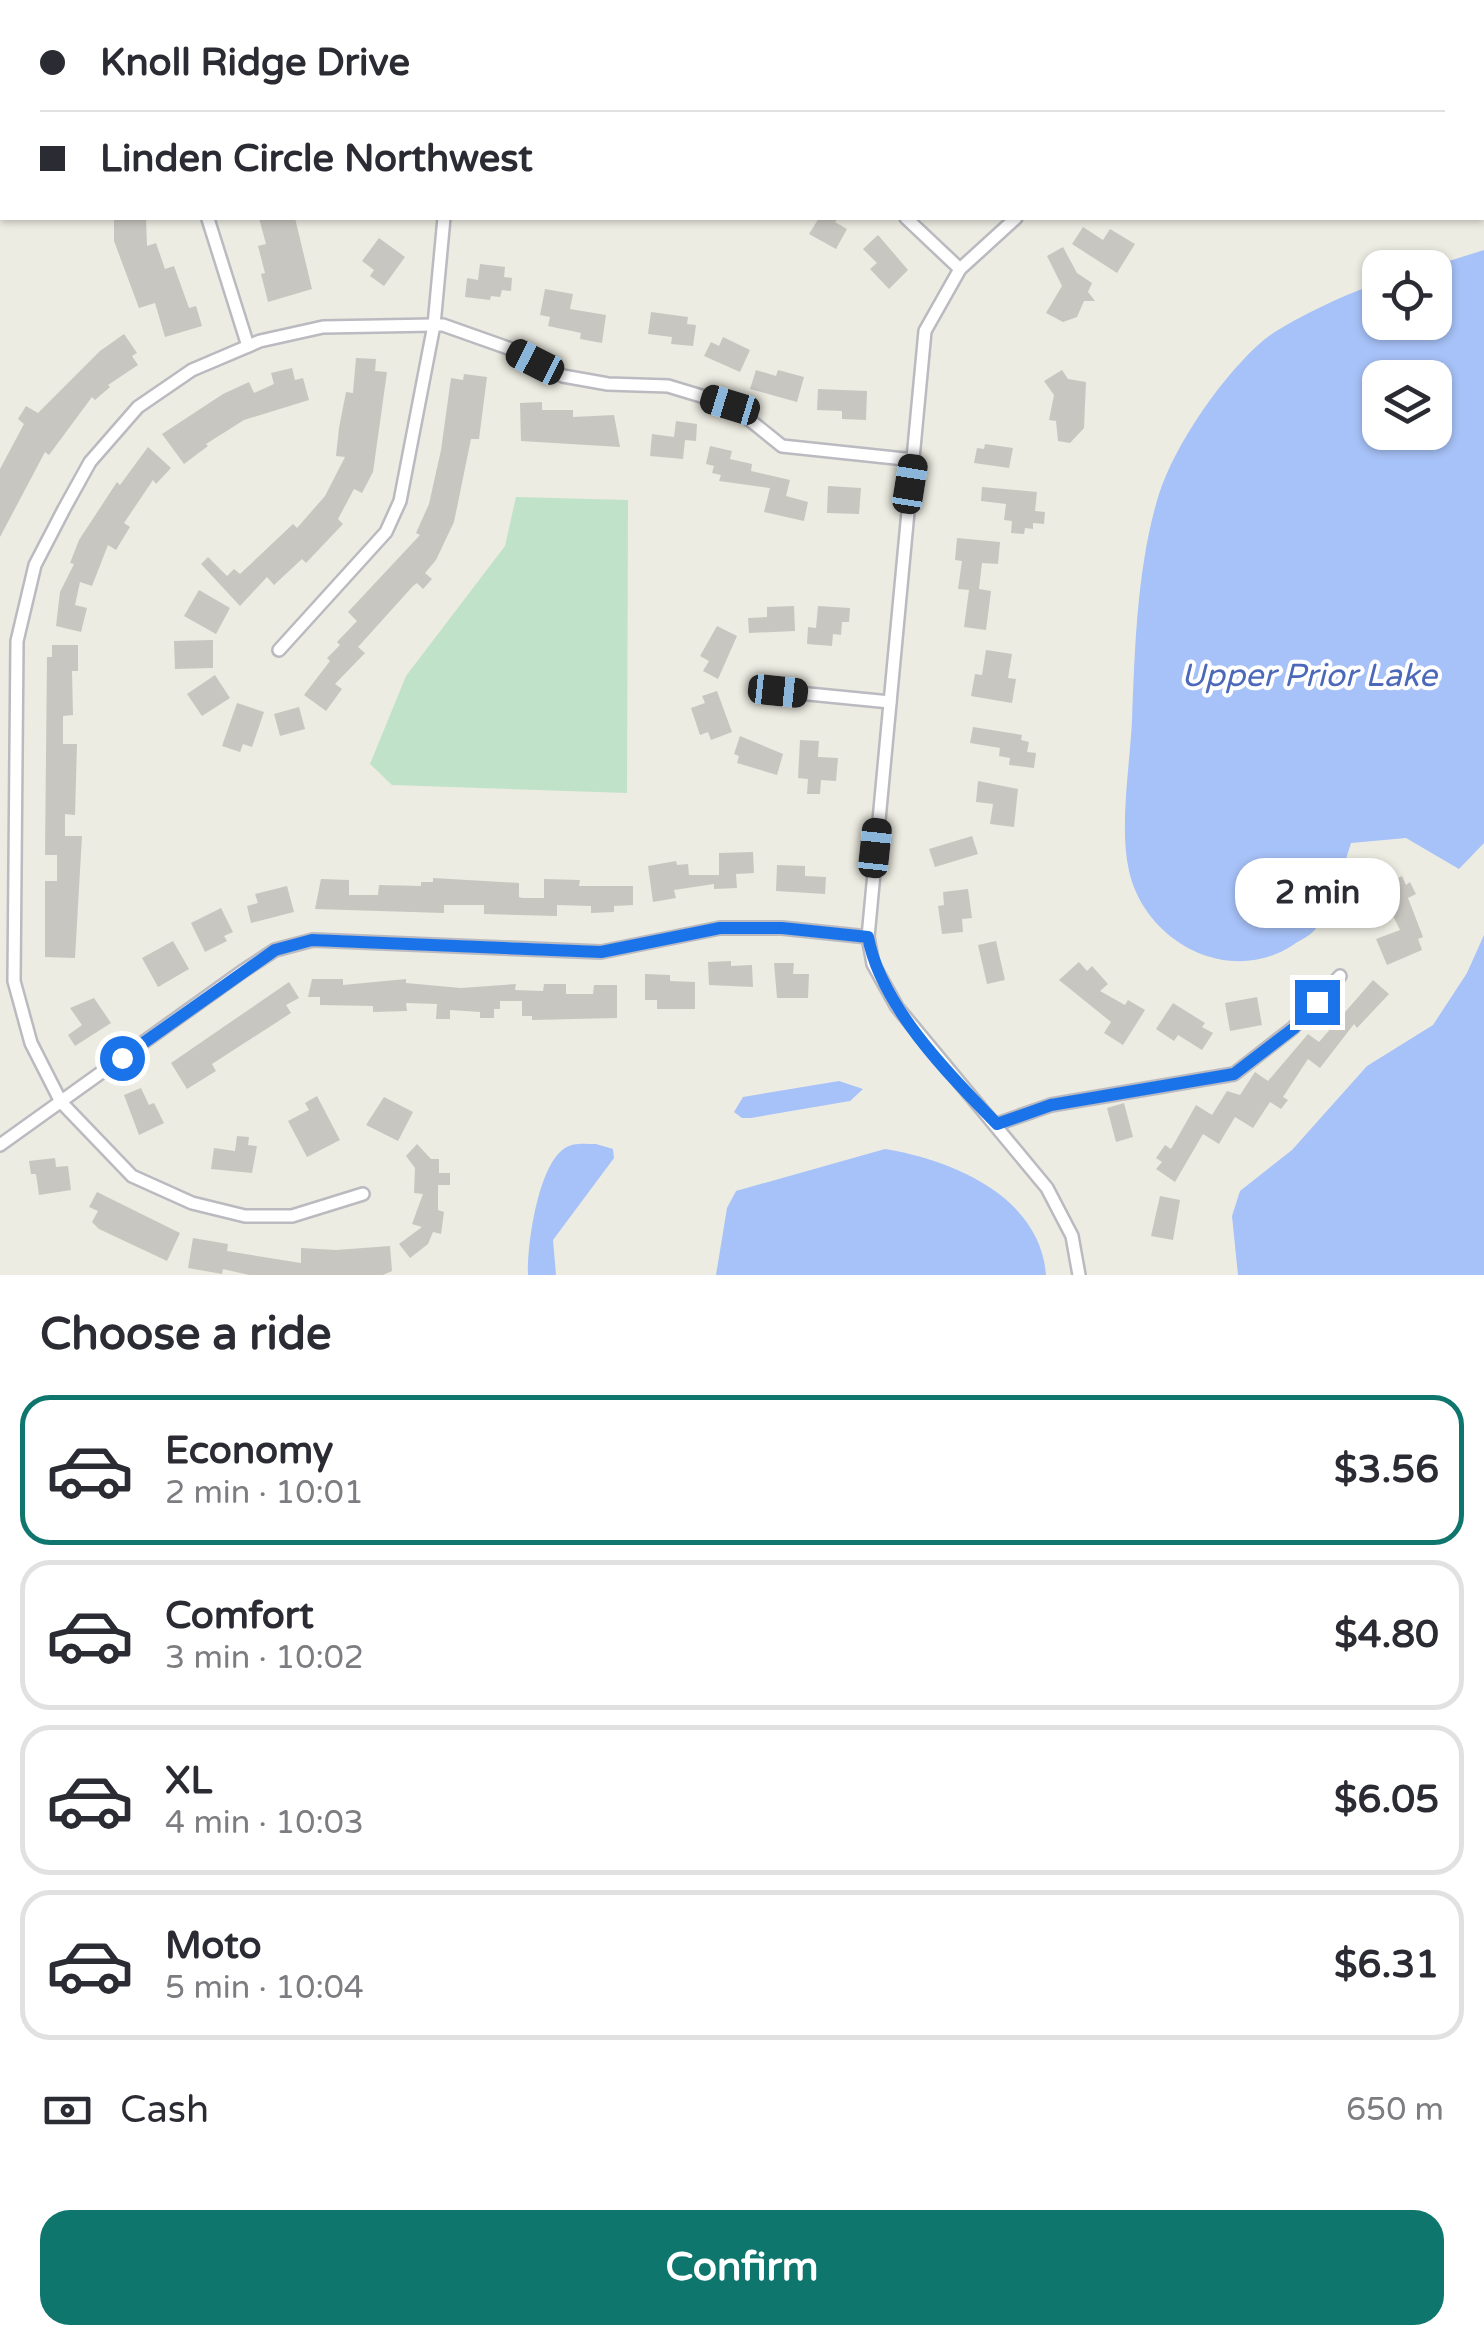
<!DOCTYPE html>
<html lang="en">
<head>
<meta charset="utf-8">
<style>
  :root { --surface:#fff; --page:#f2f2f3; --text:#2b2b33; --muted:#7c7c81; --line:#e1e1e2; --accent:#0f766e }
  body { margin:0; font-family:"Varela Round",sans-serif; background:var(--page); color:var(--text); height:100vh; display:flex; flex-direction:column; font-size:38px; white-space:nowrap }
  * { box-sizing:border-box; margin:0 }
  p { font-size:32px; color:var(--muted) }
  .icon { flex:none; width:55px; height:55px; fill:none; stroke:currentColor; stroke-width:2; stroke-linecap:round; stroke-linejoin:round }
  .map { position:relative; height:1275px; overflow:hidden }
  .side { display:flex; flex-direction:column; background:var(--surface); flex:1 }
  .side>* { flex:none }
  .top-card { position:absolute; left:0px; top:0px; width:1485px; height:220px; box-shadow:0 2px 8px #0004; display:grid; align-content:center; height:220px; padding:0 40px; background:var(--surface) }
  .controls { position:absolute; left:1362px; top:250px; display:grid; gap:20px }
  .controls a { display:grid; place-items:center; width:90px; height:90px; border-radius:20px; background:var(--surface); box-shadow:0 2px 8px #0004; font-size:50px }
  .end { position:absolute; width:45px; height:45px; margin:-22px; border:12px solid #1a73e8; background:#fff; box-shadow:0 0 0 5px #fff }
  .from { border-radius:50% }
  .bubble { position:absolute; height:70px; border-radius:30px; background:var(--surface); box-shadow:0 2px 8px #0004; font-size:32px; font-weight:700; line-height:70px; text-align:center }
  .car { position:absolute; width:30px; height:60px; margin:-30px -15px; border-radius:12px; box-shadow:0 0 8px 2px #0007; background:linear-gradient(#222 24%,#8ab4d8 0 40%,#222 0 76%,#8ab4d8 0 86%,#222 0) }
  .top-card b { display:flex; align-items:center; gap:35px; height:95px; font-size:38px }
  .top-card b+b { border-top:2px solid var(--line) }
  .top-card i { width:25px; height:25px; background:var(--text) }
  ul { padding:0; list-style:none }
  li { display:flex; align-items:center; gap:30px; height:150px; margin:0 20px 15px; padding:0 20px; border:5px solid var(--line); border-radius:30px }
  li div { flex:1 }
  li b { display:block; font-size:38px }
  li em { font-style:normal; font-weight:700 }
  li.selected { border-color:var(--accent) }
  li>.icon { width:90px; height:90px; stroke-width:1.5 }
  h2 { padding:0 40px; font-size:45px; line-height:120px }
  .pay { display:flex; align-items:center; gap:25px; height:110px; padding:0 40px; font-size:38px }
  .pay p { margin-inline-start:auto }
  .action { display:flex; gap:20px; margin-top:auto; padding:20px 40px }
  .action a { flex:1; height:115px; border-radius:30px; background:var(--accent); color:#fff; font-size:40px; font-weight:700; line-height:115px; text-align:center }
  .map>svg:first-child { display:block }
  .green { fill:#c0e2c8 }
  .water { fill:#a7c2f8; fill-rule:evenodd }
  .building { fill:#c8c6c0 }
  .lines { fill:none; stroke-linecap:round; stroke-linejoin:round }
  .street-casing { stroke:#babac0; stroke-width:16 }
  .street { stroke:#fff; stroke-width:11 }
  .route { stroke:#1a73e8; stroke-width:12 }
  .labels { text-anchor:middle; stroke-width:8; stroke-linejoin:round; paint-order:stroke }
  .water-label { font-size:32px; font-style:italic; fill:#4c68b8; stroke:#fff }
</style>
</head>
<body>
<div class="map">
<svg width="1484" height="1275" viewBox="0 0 1484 1275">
  <rect width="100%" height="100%" fill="#ecece2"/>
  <polygon class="green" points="516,497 628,500 627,793 392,785 370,764 406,676 505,546"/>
  <g class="water">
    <path d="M1484,250V843L1459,869L1406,838L1351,843C1342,871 1333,903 1317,927C1312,935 1300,940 1293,945C1229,987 1145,942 1129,871C1119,827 1130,765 1132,720C1135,646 1137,565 1159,494C1175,444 1224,373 1265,339C1288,321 1351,291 1380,283V322H1435V268L1430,267ZM1380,378H1435V432H1380Z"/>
    <polygon points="1484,935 1484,1275 1238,1275 1232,1216 1240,1191 1292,1150 1367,1066 1433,1025 1467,973"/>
    <polygon points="839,1081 863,1089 850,1101 751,1118 742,1118 734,1112 743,1097"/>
    <path d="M596,1144L613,1149L614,1158L553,1240L556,1275H528C527,1245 538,1165 565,1148C574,1142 586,1144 596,1144Z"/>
    <path d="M885,1149C952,1160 1040,1196 1046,1275H716L727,1208L736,1191Z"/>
  </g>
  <g class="building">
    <polygon points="114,218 146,218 147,246 156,243 165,269 174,266 189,308 196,306 202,326 165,337 155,303 139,308 114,241"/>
    <polygon points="259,218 295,218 312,289 268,302 261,274 265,273 258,246 266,244"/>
    <polygon points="819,218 838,218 835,222 847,229 836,249 809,234"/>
    <polygon points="1083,227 1103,240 1110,229 1135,244 1117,273 1072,244"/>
    <polygon points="878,235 908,270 889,289 870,269 877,263 863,249"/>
    <polygon points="379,238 405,257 384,286 370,276 374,270 362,261"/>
    <polygon points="1063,247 1077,273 1092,283 1088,292 1095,301 1084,301 1077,317 1063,322 1046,313 1062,286 1047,256"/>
    <polygon points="480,264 505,267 504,277 512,278 511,291 502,290 500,297 491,296 490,300 465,297 467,278 478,280"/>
    <polygon points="545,289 573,294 570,309 606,315 602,343 580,339 581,333 548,326 550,317 540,315"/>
    <polygon points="651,312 688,317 687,324 696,325 693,346 671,344 672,337 648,334"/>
    <polygon points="124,334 137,353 132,356 138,365 108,385 110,387 95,400 92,397 49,455 45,452 0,537 0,469 24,424 18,419 26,406 38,413 100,351"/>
    <polygon points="723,337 750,350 740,372 704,356 711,342 719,346"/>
    <polygon points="356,358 376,359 375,371 387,372 373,472 362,493 354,489 338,519 343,524 306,563 302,559 274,585 267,577 240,606 201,564 208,557 227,576 234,569 240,574 293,524 297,528 325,496 345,457 336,456 339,428 346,392 353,393"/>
    <polygon points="292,368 295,380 303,378 309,400 244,420 206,444 208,446 184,464 162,434 223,394 249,382 254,393 274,384 271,373"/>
    <polygon points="756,370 776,376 778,370 804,377 797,402 750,389"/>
    <polygon points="1062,370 1068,379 1086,382 1084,428 1070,443 1058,441 1056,421 1049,420 1054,395 1044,381"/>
    <polygon points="464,374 487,377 479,439 471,439 454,522 436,560 425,573 432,579 423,589 417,583 413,586 358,647 365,653 335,684 342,689 326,711 304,695 330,661 327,658 340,645 337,642 357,621 348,612 420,535 416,533 429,504 441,450 451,378 463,380"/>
    <polygon points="818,389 867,391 866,420 842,419 842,411 817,410"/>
    <polygon points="542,402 542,410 573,410 573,417 614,415 620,447 521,441 520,403"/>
    <polygon points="676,421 697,424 696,441 685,440 683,459 650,456 652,434 674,437"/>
    <polygon points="985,444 1013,448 1009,468 974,463 977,448 984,449"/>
    <polygon points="710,446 732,451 730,459 752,464 751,471 790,480 786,496 808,502 804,521 764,512 770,488 719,481 721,475 712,473 714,466 706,464"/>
    <polygon points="148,447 171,468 156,484 153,480 124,523 130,527 116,550 108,545 92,586 80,582 75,605 87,608 81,632 56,626 60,592 74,564 70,563 79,540 117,482 120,485"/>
    <polygon points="828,486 861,488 859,514 827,513"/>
    <polygon points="982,487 1037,492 1035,511 1045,512 1044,524 1033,523 1033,529 1025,528 1024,534 1011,533 1012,521 1004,520 1006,504 981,501"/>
    <polygon points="957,538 1000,542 998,564 982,563 979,589 991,591 986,630 964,627 969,590 958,589 962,561 955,560"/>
    <polygon points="199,590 230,608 216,634 184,616"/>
    <polygon points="794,606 795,631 749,633 748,618 767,617 767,607"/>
    <polygon points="818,606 850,608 849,622 842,622 841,635 833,634 832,646 807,644 808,627 816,628"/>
    <polygon points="717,626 737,636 718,679 703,671 709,661 700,656"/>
    <polygon points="213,640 213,668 175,669 174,641"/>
    <polygon points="52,645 78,645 78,671 72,671 73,715 63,716 63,744 77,744 75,815 65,814 65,836 82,836 75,958 45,957 45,881 57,881 57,855 45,855 47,657 52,657"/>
    <polygon points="986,650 1012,654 1008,678 1016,679 1012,703 971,696 975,674 982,675"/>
    <polygon points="215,675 230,698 202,716 187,694"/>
    <polygon points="717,691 732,732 711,740 708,732 700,735 691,708 705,703 702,696"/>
    <polygon points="237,703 264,712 252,747 243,744 240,752 222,746"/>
    <polygon points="299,707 305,729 280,736 274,714"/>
    <polygon points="973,727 1022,735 1021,740 1029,742 1027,752 1036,753 1034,768 1009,765 1010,758 999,756 1000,748 970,743"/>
    <polygon points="740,736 783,754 777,775 737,763 739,756 734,754"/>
    <polygon points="800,740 819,741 818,757 838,758 836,781 821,780 820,794 807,794 808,779 798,778"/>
    <polygon points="978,781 1018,789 1014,827 990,824 993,804 976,802"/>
    <polygon points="972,836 978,854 935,867 929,849"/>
    <polygon points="753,852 754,873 736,874 737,888 714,889 714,884 674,890 676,898 653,902 648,866 676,861 677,865 688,864 689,875 719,875 719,853"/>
    <polygon points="777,865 805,866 805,876 826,877 825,894 776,891"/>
    <polygon points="1390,872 1394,880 1402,876 1406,885 1410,882 1416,894 1408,898 1423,937 1418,939 1422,950 1387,965 1376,939 1400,930 1390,910 1378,916 1369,897 1384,891 1378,878"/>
    <polygon points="433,878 519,883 519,897 522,898 544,898 544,879 580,880 579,886 633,886 633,905 614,906 614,912 591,913 591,906 557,905 557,916 484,914 484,905 444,905 444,913 315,909 321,879 349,880 349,895 378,895 379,885 421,886 421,882 433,882"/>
    <polygon points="287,886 294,912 251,923 247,906 258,903 255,894"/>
    <polygon points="968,889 972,918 962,919 963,932 942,934 938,906 944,905 943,892"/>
    <polygon points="221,908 233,932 224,936 227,941 205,952 191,923"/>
    <polygon points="173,941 189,969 158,987 142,958"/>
    <polygon points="996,941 1005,980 987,984 978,945"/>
    <polygon points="731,961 731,966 752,965 753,987 709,985 708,962"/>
    <polygon points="1079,962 1087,971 1092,966 1108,984 1100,991 1125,1005 1128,1000 1145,1010 1123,1045 1104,1033 1111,1022 1059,980"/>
    <polygon points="774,963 794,963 793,974 809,974 808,998 777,998"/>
    <polygon points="645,974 670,975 670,981 695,982 695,1009 657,1009 657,1000 645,1000"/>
    <polygon points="312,979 343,979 343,985 406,979 406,983 461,988 516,984 515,990 543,991 544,984 566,984 566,994 593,994 594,985 617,985 617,1018 532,1020 532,1016 522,1016 522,1001 500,1001 500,1009 494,1009 494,1018 480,1018 480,1012 450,1010 450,1019 436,1019 437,1004 406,1003 407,1011 373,1012 373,1006 320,1005 320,997 308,997"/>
    <polygon points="1373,980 1389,994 1357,1028 1354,1024 1320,1068 1308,1059 1283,1097 1288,1100 1281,1109 1270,1102 1253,1128 1235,1117 1219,1144 1203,1134 1175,1182 1156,1169 1162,1162 1156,1158 1165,1145 1171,1149 1196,1105 1212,1115 1227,1091 1240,1095 1255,1072 1268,1081 1308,1034 1319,1042"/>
    <polygon points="289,982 299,998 286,1005 291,1013 212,1064 216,1071 187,1089 171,1063"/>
    <polygon points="1257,997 1262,1025 1230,1031 1225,1003"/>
    <polygon points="94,998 111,1023 75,1046 68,1035 82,1025 70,1008"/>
    <polygon points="1173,1003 1205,1023 1202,1027 1213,1033 1202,1050 1178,1035 1174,1041 1156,1029"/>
    <polygon points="141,1088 149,1105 154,1103 164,1123 139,1135 124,1095"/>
    <polygon points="317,1096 340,1140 307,1157 288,1121 309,1110 305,1103"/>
    <polygon points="384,1097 413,1112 398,1141 366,1125"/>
    <polygon points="1124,1103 1133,1137 1116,1142 1107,1108"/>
    <polygon points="237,1136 249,1137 248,1145 257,1146 252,1173 211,1169 214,1148 235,1151"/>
    <polygon points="417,1144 431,1159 439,1159 439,1173 450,1173 450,1185 438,1185 438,1210 444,1212 441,1234 433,1232 428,1244 410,1258 399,1244 422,1227 412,1224 423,1194 414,1193 415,1168 406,1156"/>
    <polygon points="55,1158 56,1167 68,1166 71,1190 39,1195 36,1174 31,1174 29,1161"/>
    <polygon points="97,1192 180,1233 167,1261 99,1229 92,1222 98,1211 89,1207"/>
    <polygon points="1160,1196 1180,1200 1173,1240 1151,1236"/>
    <polygon points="193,1238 228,1244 227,1251 301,1263 301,1248 336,1250 390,1246 392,1271 383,1275 249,1275 223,1269 222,1274 188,1268"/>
  </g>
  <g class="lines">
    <defs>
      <g id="street">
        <polyline points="430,0 430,2"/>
        <polyline points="1114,0 1116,2"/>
        <polyline points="1265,2 1268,0"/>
        <polyline points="906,218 960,269"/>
        <polyline points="1016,218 960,269 925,331 868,937 873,964 897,1007 1047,1188 1072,1236 1079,1275"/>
        <polyline points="208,219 248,346"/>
        <polyline points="279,650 386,532 400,501 434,325 444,218"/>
        <polyline points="778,691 890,702"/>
        <polyline points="997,1124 1051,1105 1234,1074 1293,1028 1340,976"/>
        <polyline points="0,1145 243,971 275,950 313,940 601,952 720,928 782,928 868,937"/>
        <polyline points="363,1194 292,1216 245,1216 192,1203 132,1176 61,1102 31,1043 14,981 17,641 35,565 64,509 90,462 138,407 192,370 260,341 323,327 434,325 443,325 508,348 563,376 608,384 668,386 731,405 782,446 914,460"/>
      </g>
    </defs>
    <use href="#street" class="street-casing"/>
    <use href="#street" class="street"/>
  </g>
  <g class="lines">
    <path class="route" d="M122,1058L275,950L312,940L601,952L720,928H782L868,937C881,1006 948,1074 997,1124L1051,1105L1234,1074L1294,1028L1317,1002"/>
  </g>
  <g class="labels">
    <g class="water-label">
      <text x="1309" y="686">Upper Prior Lake</text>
    </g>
  </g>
</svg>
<div class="controls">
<a><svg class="icon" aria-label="locate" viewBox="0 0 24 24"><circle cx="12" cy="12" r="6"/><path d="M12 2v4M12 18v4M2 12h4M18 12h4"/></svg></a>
<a><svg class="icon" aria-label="layers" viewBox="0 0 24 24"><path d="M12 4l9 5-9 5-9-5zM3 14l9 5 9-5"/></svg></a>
</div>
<i class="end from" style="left:122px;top:1058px"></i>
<i class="end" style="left:1317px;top:1002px"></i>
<div class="bubble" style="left:1235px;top:858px;width:165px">2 min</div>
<i class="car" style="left:535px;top:362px;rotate:297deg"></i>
<i class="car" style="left:730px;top:405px;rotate:287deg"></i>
<i class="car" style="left:910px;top:484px;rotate:9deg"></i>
<i class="car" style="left:778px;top:691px;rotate:96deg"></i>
<i class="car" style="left:875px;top:848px;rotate:6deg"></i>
<div class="top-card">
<b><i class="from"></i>Knoll Ridge Drive</b>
<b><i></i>Linden Circle Northwest</b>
</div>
</div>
<section class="side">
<h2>Choose a ride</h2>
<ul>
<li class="selected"><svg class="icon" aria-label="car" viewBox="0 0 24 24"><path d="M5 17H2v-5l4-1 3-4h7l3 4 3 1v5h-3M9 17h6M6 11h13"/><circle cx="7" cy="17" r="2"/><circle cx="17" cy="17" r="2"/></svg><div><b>Economy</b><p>2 min · 10:01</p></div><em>$3.56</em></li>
<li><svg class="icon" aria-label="car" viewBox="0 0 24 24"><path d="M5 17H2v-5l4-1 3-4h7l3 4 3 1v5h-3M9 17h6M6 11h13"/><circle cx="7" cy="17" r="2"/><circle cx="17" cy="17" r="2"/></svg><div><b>Comfort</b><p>3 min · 10:02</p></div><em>$4.80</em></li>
<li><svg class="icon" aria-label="car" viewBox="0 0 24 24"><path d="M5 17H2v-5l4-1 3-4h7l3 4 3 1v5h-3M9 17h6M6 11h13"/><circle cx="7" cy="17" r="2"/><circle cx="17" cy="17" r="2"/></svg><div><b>XL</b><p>4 min · 10:03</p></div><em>$6.05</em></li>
<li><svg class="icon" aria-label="car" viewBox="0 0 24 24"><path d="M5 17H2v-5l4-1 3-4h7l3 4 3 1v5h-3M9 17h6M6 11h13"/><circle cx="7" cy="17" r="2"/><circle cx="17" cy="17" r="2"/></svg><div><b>Moto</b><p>5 min · 10:04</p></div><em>$6.31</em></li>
</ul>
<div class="pay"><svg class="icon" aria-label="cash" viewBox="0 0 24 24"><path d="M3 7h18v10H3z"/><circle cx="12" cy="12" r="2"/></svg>Cash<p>650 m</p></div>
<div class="action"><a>Confirm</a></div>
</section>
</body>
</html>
